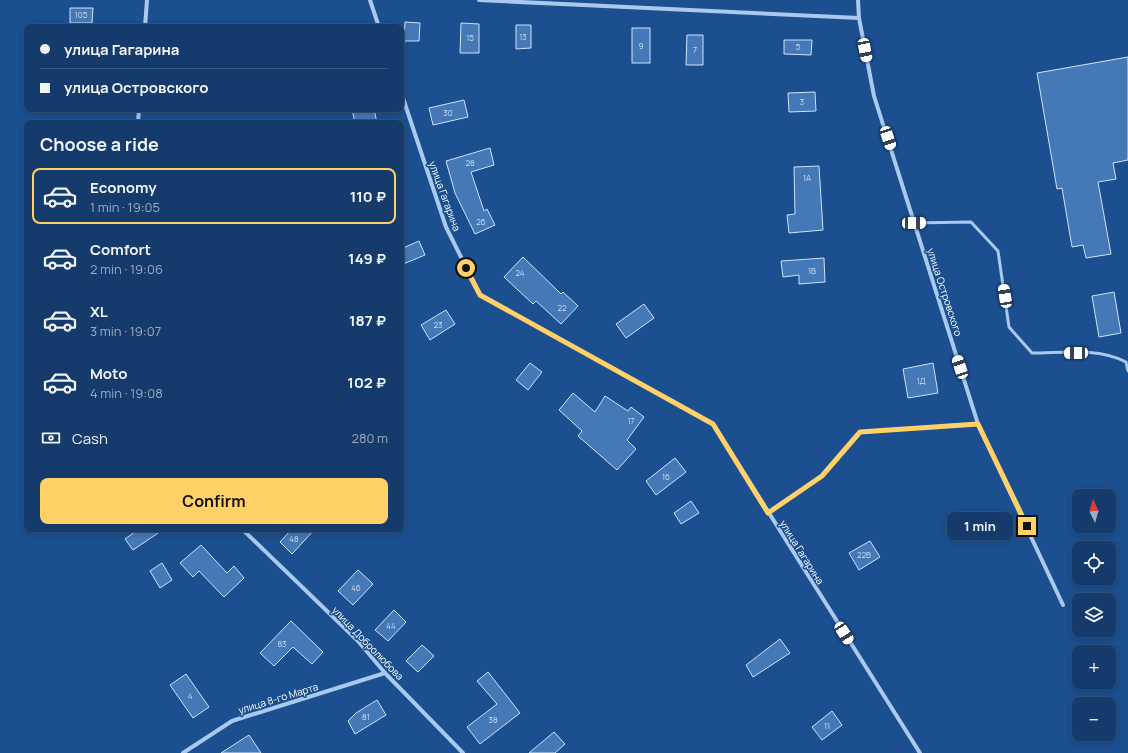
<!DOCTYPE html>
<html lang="en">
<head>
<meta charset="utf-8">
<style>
  :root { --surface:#143b6b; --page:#214673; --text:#f1f3f6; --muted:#9dadc1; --line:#33557e; --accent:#ffd166 }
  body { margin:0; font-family:Manrope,sans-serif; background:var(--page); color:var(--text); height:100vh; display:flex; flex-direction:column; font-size:15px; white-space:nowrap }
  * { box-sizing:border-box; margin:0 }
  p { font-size:13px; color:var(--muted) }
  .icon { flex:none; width:22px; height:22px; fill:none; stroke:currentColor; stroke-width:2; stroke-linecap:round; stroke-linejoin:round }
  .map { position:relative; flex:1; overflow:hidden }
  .details { position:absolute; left:24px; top:120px; width:380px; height:412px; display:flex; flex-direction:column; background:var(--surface); border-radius:8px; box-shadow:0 2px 6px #0003,0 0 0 1px var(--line) }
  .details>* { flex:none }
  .hud { position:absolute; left:24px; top:24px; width:380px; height:88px; border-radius:8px; box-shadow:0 2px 6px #0003,0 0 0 1px var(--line); display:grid; align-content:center; height:88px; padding:0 16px; background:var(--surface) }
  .needle { width:26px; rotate:355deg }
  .controls { position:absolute; left:1072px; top:489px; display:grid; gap:8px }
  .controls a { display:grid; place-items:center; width:44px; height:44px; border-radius:8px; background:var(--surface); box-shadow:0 2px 6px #0003,0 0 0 1px var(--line); font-size:20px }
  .end { position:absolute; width:18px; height:18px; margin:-9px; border:5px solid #ffd166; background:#111; box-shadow:0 0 0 2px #111 }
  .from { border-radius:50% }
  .bubble { position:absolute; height:28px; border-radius:8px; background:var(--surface); box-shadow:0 2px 6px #0003,0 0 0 1px var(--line); font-size:13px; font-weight:700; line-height:28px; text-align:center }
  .car { position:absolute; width:12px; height:24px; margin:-12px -6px; border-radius:5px; box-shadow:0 0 3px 1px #0007; background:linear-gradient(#fff 24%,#345 0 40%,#fff 0 76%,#345 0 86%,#fff 0) }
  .hud b { display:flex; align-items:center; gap:14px; height:38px; font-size:15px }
  .hud b+b { border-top:1px solid var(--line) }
  .hud i { width:10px; height:10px; background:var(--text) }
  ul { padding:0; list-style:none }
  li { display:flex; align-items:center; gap:12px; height:56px; margin:0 8px 6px; padding:0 8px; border:2px solid transparent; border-radius:8px }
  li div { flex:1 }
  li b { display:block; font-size:15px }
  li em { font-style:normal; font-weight:700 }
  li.on { border-color:var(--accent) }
  li>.icon { width:36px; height:36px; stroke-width:1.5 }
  h2 { padding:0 16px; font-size:18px; line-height:48px }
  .pay { display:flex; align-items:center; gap:10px; height:44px; padding:0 16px; font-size:15px }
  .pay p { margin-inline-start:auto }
  .primary-button { display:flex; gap:8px; margin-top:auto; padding:8px 16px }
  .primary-button a { flex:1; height:46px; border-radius:8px; background:var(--accent); color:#111; font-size:16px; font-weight:700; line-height:46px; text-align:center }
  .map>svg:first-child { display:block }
  .building { fill:#4478b7; stroke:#cfe3fa }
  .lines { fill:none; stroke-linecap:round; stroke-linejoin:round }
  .lane { stroke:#a9c9ee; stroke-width:3 }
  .street { stroke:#a9c9ee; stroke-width:4 }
  .route { stroke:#ffd166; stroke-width:5 }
  .labels { text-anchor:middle; stroke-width:3; stroke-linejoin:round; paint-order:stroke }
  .number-label { font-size:8px; fill:#d0dded }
  .street-label { font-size:10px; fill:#fff; stroke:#1b4f8f }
</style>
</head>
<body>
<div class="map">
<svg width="1128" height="753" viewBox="0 0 1128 753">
  <rect width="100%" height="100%" fill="#1b4f8f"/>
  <g class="building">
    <polygon points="70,8 93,8 92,23 70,23"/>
    <polygon points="405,22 420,23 419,41 404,41"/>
    <polygon points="461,23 479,24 479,53 460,53"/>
    <polygon points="516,25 531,25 531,48 516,49"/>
    <rect x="632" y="28" width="18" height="35"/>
    <polygon points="687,35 703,35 703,65 686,65"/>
    <polygon points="784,40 812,40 811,55 784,54"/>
    <polygon points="1128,57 1128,160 1113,163 1116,179 1098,182 1111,254 1086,258 1083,245 1072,247 1062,188 1057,189 1037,73"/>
    <polygon points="815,92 816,111 789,112 788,93"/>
    <polygon points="464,100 468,117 433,125 429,108"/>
    <polygon points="352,109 374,109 377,123 355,123"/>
    <polygon points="490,148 494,165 471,172 484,211 487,209 495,225 475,234 455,193 446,161"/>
    <polygon points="819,166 823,230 789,233 787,215 795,214 794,167"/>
    <polygon points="419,241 425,255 401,265 401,249"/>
    <polygon points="523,257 561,294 563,292 578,306 561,324 536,301 533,304 504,277"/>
    <polygon points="824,258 825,282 799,284 799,275 783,277 781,261"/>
    <polygon points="1114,292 1121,333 1099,337 1092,296"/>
    <polygon points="644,304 654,318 626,338 616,324"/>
    <polygon points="446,310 455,324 430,340 421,325"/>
    <polygon points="530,363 542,372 528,390 516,380"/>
    <polygon points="933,363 938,393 908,398 903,369"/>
    <polygon points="573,393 595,412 605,396 628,411 631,407 644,417 627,440 636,449 617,470 578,436 582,431 559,410"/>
    <polygon points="675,458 686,472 656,495 646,481"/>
    <polygon points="691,501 699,513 681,524 674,513"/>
    <polygon points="139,529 164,529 133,550 125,539"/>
    <polygon points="292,529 315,529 292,554 280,542"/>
    <polygon points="870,541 880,557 859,570 849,553"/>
    <polygon points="201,545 227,573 234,566 244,578 224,597 199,571 193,577 180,563"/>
    <polygon points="162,563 172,580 160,588 150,571"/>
    <polygon points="358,570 373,584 353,605 338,591"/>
    <polygon points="394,610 406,622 388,641 375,630"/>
    <polygon points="291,621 323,652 312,664 293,647 274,666 260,653"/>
    <polygon points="780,639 790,653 753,677 746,665"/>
    <polygon points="422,645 434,656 418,672 406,661"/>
    <polygon points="488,672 520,713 480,744 467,727 497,704 477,681"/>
    <polygon points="186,674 209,707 193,718 170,685"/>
    <polygon points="377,700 386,715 355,734 348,721 356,713"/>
    <polygon points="832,711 842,725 822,740 812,727"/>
    <polygon points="554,732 565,744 555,753 529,753"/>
    <polygon points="249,735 261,753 221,753"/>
  </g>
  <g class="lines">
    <g class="lane">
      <path d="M914,223L971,222L998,251L1009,327L1032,353C1062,353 1098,347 1126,362L1128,371"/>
      <polyline points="768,513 822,476 860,432 978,424"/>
    </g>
    <g class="street">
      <polyline points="370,0 379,27"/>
      <polyline points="479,0 859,18"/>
      <polyline points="858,0 859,18 874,96 978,424 1063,605"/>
      <polyline points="145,27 147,0"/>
      <polyline points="401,92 446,227 480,295 713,424 920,753"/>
      <polyline points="138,123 139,109"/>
      <polyline points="242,529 358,641 385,673 463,753"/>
      <polyline points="183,753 232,721 385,673"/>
    </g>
  </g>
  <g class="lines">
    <polyline class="route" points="466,268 480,295 713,424 768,513 822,476 860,432 978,424 1027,526"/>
  </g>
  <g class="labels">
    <g class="number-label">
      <text x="81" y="18">105</text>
      <text x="523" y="40">13</text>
      <text x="470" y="41">15</text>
      <text x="641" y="49">9</text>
      <text x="798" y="50">5</text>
      <text x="695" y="53">7</text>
      <text x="802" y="105">3</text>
      <text x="448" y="116">30</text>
      <text x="470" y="166">28</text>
      <text x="807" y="181">1А</text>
      <text x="481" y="225">26</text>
      <text x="812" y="274">1В</text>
      <text x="520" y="276">24</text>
      <text x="562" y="311">22</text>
      <text x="438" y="328">23</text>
      <text x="921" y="384">1Д</text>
      <text x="631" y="424">17</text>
      <text x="666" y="480">16</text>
      <text x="294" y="542">48</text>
      <text x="864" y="558">22В</text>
      <text x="356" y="591">46</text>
      <text x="391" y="629">44</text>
      <text x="282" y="647">83</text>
      <text x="190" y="699">4</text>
      <text x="366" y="720">81</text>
      <text x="493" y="723">38</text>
      <text x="827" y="729">11</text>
    </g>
    <g class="street-label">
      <text transform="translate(445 196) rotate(70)" y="4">улица Гагарина</text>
      <text transform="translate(945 292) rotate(72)" y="4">улица Островского</text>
      <text transform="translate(802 552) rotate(58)" y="4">улица Гагарина</text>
      <text transform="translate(368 643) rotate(46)" y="4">улица Добролюбова</text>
      <text transform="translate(278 698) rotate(-17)" y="4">улица 8-го Марта</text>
    </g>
  </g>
</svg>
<div class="controls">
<a><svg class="needle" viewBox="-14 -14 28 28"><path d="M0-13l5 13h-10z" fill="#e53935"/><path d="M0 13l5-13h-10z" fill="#9dadc1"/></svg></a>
<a><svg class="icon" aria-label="locate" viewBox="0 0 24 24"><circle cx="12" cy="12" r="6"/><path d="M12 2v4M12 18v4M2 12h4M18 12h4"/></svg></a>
<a><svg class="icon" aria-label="layers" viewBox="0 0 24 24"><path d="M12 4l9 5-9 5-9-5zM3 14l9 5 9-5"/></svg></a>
<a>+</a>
<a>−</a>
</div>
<i class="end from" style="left:466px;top:268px"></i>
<i class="end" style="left:1027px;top:526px"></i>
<div class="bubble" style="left:947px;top:512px;width:66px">1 min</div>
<i class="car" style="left:865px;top:50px;rotate:169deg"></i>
<i class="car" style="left:888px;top:138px;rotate:162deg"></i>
<i class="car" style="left:914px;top:223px;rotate:89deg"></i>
<i class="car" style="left:1005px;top:296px;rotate:351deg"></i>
<i class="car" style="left:1076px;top:353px;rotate:269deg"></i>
<i class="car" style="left:960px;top:367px;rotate:342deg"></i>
<i class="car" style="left:844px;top:633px;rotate:147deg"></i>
<div class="hud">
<b><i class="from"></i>улица Гагарина</b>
<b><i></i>улица Островского</b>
</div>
<section class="details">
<h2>Choose a ride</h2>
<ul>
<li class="on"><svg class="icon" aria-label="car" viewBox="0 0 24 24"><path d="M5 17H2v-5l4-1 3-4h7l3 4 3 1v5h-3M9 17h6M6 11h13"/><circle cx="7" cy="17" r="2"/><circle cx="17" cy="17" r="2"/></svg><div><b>Economy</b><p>1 min · 19:05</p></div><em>110 ₽</em></li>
<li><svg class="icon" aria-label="car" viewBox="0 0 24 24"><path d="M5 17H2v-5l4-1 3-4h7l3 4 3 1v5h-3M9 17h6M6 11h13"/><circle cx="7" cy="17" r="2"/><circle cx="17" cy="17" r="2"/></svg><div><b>Comfort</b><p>2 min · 19:06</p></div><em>149 ₽</em></li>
<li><svg class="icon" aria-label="car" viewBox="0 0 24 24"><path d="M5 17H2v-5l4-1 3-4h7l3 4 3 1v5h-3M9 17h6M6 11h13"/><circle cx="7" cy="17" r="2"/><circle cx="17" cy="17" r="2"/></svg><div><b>XL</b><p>3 min · 19:07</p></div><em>187 ₽</em></li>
<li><svg class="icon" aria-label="car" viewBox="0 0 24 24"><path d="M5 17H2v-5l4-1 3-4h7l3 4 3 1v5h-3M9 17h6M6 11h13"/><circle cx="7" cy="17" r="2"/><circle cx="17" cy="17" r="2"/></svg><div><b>Moto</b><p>4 min · 19:08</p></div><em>102 ₽</em></li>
</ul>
<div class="pay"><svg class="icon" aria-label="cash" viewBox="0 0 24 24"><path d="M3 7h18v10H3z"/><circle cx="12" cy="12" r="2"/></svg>Cash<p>280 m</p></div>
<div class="primary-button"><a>Confirm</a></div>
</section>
</div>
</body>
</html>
